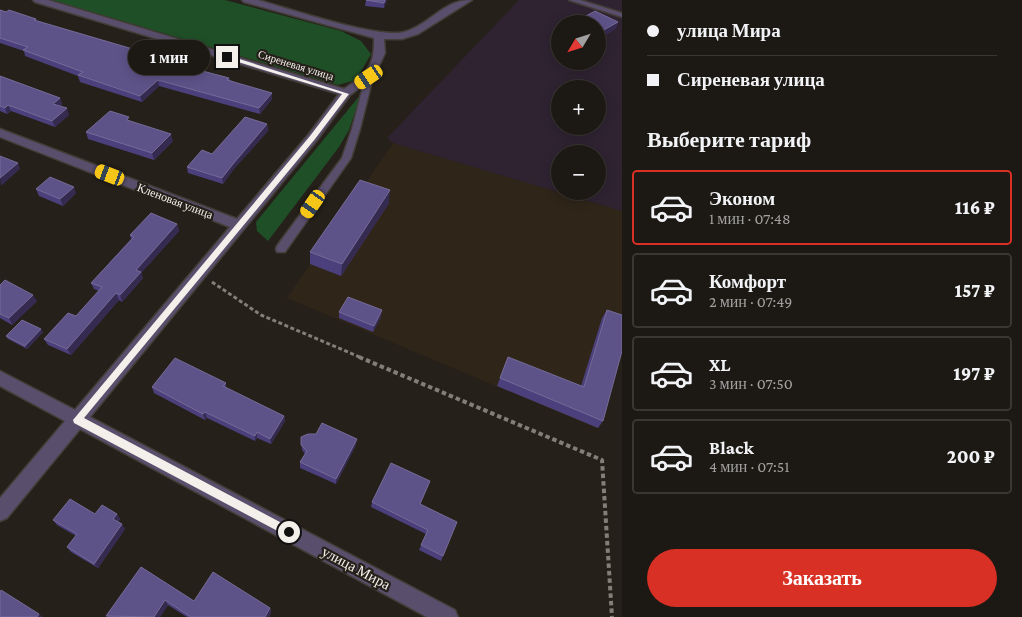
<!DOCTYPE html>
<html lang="ru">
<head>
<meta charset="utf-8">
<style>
  :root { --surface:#1c1813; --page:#292521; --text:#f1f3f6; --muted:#a0a0a0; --line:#3a3733; --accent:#d93025 }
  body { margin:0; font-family:"Crimson Pro",serif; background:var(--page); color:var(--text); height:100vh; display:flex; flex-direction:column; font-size:19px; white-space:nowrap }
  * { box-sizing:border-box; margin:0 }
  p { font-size:16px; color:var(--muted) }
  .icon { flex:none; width:28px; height:28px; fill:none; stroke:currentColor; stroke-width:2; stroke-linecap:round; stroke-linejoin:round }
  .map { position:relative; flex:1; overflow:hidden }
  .sheet { display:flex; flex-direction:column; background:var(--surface); width:400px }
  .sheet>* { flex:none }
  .top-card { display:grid; align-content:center; height:110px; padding:0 25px; background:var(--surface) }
  .needle { width:32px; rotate:232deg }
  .controls { position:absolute; left:551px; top:15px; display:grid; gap:10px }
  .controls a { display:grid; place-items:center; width:55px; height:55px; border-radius:50%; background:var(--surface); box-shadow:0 2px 12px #0003,0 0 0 1px var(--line); font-size:25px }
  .end { position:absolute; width:22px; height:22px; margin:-11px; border:6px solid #f3efea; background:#111; box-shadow:0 0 0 2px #111 }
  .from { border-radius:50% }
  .bubble { position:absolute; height:35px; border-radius:18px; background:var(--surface); box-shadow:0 2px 12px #0003,0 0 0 1px var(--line); font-size:16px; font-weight:800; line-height:35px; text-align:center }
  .car { position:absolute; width:15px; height:30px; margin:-15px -8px; border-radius:6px; box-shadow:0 0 4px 1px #0007; background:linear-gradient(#f5c518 24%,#345 0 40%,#f5c518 0 76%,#345 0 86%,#f5c518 0) }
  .top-card b { display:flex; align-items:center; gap:18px; height:48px; font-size:19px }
  .top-card b+b { border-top:1px solid var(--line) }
  .top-card i { width:12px; height:12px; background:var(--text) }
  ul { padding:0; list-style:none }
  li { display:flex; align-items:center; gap:15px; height:75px; margin:0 10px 8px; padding:0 15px; border:2px solid var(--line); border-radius:5px }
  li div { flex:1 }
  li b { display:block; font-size:19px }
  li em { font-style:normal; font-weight:800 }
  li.selected { border-color:var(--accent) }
  li>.icon { width:45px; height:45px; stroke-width:1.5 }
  h2 { padding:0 25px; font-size:22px; line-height:60px }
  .button { display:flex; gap:10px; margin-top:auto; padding:10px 25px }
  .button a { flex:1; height:58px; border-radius:30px; background:var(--accent); color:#fff; font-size:20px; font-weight:800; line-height:58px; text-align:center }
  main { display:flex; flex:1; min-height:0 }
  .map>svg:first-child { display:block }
  .built { fill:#2f2519 }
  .medical { fill:#2f2331; fill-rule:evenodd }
  .green { fill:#1f4f27 }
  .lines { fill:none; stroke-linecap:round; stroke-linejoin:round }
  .service-casing { stroke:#423d36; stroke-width:3 }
  .minor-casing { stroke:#423d36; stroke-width:3 }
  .path-far1 { stroke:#827e78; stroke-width:3; stroke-dasharray:4 2.5; stroke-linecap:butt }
  .path { stroke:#827e78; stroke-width:4; stroke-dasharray:4.5 3; stroke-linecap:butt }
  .service { fill:#594f6c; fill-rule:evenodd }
  .minor { fill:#594f6c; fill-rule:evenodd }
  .wall { fill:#4c407c }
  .shaded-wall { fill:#352b50 }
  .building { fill:#5e5388; stroke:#756b97 }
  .route { fill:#f3efea }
  .labels { text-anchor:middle; stroke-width:4.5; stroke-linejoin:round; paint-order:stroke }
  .far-street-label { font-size:11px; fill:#f3efea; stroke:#252019 }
  .street-label { font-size:12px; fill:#f3efea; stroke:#252019 }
  .near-street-label { font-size:15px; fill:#f3efea; stroke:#252019 }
</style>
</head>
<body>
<main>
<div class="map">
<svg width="622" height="617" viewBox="0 0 622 617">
  <rect width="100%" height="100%" fill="#252019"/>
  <polygon class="built" points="393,143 622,211 622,344 598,429 287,298"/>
  <path class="medical" d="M519,0H622V211L393,143L387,138ZM560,24H598V61H560ZM560,89H598V126H560ZM560,154H598V191H560Z"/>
  <g class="green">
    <polygon points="52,0 225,0 341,31 361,41 371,54 356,80 338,85"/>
    <polygon points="361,94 349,130 339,147 268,241 257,231 256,222"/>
  </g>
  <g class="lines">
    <defs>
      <g id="service">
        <polygon points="569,0 580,0 622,13 622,17"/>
        <polygon points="366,75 373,77 360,129 351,158 285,252 277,252 276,249 277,246 342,158 352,129"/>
      </g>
      <path id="minor" d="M33,0H48L344,89C367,74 375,66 374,38L244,2L242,0H258C287,8 378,39 404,32C430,25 442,0 472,0L418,34L402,39H384L385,53L374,77L350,95L317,140L90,417L455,610L458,617H427L80,429L7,518L0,521V498L65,421L0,386V371L75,410L230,227L0,137V129L237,219L309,134L339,94L35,2Z"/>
    </defs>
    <use href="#service" class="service-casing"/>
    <use href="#minor" class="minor-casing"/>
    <polyline class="path-far1" points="212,282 261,315 362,358"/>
    <polyline class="path" points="359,357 602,460 612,617"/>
    <use href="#service" class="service"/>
    <use href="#minor" class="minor"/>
  </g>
  <g class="wall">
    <polygon points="366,0 387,0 384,8 365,6"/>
    <polygon points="0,10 36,19 37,21 160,57 160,60 229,78 230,80 272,99 260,114 159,86 142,102 80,82 78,76 25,56 24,51 0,43"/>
    <polygon points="577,21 618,22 615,29 598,39 598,24 576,24"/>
    <polygon points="0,76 60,98 62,104 60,106 69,115 55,127 11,111 7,114 0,111"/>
    <polygon points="267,124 268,131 233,170 223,184 188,173 187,167"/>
    <polygon points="86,132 173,141 154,160 88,139"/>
    <polygon points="36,189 76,193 63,206 39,196"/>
    <polygon points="389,203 341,276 310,264 310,252"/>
    <polygon points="177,224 179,231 141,273 143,278 122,302 119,300 71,355 48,345 44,339 76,316 99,291 94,289 91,283 131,239 130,235"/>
    <polygon points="0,285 37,301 12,325 0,318"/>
    <polygon points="607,310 603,421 598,428 497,386 508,357 581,386 602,318"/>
    <polygon points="339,312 381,317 373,332 339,318"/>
    <polygon points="43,332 27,349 8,339 6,336"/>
    <polygon points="226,383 226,388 284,416 285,421 271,444 257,438 255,441 207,418 205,420 154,393 152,387"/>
    <polygon points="301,437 356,445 336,484 300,468 300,462 305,454 302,450"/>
    <polygon points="428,486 420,504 443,556 441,561 419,550 426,534 371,507 372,502"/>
    <polygon points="95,514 117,514 120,519 118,522 125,529 98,568 71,552 67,547 76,536 57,525 53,520"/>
    <polygon points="141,567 194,601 270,608 271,613 269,617 187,617 168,605 160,617 107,617"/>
  </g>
  <g class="shaded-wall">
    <polygon points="385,0 387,0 384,8 384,3"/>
    <polygon points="618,22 615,29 598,39 600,32"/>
    <polygon points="158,80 159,86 142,102 140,96"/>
    <polygon points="272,93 272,99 260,114 259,108"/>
    <polygon points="60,98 62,104 55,110 53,104"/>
    <polygon points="8,105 11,111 7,114 5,108"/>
    <polygon points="67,108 69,115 55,127 52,121"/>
    <polygon points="267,124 268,131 233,170 223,184 222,178 233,164"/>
    <polygon points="171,134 173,141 154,160 152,153"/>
    <polygon points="18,163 20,169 1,186 0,178"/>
    <polygon points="74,187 76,193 63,206 60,199"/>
    <polygon points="390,190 389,203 341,276 342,264"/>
    <polygon points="177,224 179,231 141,273 143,278 122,302 120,295 136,270"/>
    <polygon points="116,293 119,300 71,355 67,349"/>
    <polygon points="33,295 37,301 12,325 9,318"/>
    <polygon points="382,310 381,317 373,332 374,326"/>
    <polygon points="41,329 43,332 27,349 25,346"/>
    <polygon points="205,412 207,418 205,420 203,414"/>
    <polygon points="284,416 285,421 271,444 270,439"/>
    <polygon points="257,432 257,438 255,441 255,436"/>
    <polygon points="357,439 356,445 336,484 336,479"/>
    <polygon points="117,514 120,519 116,524 113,519"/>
    <polygon points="122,524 125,529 98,568 94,564"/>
    <polygon points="165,600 168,605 160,617 154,617"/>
    <polygon points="270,608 271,613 269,617 265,617"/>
    <polygon points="39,614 43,617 37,617"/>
  </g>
  <g class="building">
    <polygon points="366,0 385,0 384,3"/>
    <polygon points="0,10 6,12 9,10 36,19 34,20 160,57 157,59 229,78 227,80 272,93 259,108 158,80 140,96 78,75 83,72 23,50 28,47 0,38"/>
    <polygon points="595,11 618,22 600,32 598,31 598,24 584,24 577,21"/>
    <polygon points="0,76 60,98 53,104 67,108 52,121 8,105 5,108 0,106"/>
    <polygon points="110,111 129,117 127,120 171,134 152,153 86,132"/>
    <polygon points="245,117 267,124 233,164 222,178 187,167 202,150 212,154"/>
    <polygon points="0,156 18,163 0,178"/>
    <polygon points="50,177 74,187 60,199 36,189"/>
    <polygon points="360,180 390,190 342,264 310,252"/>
    <polygon points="151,213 177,224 136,270 141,272 120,295 116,293 67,349 44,339 68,313 76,316 102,287 91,283 134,237 130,235"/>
    <polygon points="5,280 33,295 9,318 0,314 0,285"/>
    <polygon points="348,297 382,310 374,326 339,312"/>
    <polygon points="607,310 622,315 622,351 603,421 500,378 508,357 584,387"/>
    <polygon points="22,320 41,329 25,346 6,336"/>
    <polygon points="175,358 226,383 223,386 284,416 270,439 257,432 255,436 205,412 203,414 152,387"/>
    <polygon points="322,423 357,439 336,479 300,462 307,451 301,445 301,437 308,434 316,434"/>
    <polygon points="391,463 430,481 420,504 457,522 443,556 421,545 428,530 372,502"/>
    <polygon points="70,499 95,514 102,505 117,514 113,519 122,524 94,564 67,547 77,534 53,520"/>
    <polygon points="141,567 194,601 213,572 270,608 265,617 191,617 165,600 154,617 106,616"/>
    <polygon points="1,590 39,614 37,617 0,617 0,592"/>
  </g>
  <polygon class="route" points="227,55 349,94 315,139 84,418 293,529 294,532 293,536 289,537 74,423 73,420 310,136 342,94 225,58"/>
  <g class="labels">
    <g class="far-street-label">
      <text transform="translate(296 65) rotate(17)" y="4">Сиреневая улица</text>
    </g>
    <g class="street-label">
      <text transform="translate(175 201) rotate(21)" y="4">Кленовая улица</text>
    </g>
    <g class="near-street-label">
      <text transform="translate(356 568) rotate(28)" y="5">улица Мира</text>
    </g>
  </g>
</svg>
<div class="controls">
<a><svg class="needle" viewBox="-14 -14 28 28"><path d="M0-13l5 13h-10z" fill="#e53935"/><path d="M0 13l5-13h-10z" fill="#a0a0a0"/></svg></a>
<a>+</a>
<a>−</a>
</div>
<i class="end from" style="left:289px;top:532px"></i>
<i class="end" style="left:227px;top:57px"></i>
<div class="bubble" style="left:128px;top:40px;width:82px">1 мин</div>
<i class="car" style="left:369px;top:77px;rotate:236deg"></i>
<i class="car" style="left:110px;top:175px;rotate:291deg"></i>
<i class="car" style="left:313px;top:204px;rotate:215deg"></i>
</div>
<section class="sheet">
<div class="top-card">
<b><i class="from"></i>улица Мира</b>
<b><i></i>Сиреневая улица</b>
</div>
<h2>Выберите тариф</h2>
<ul>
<li class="selected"><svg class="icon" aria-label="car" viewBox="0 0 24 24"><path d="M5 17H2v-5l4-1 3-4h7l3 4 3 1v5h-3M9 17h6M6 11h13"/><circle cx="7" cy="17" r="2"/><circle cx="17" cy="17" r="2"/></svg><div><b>Эконом</b><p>1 мин · 07:48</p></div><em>116 ₽</em></li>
<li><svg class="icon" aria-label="car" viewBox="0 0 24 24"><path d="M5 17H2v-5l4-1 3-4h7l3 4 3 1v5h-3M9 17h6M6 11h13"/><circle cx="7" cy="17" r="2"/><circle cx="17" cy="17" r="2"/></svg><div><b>Комфорт</b><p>2 мин · 07:49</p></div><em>157 ₽</em></li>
<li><svg class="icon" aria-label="car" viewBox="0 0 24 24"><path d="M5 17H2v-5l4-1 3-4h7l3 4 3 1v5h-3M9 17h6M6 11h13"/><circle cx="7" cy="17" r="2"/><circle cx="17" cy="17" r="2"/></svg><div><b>XL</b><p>3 мин · 07:50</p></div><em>197 ₽</em></li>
<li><svg class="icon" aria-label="car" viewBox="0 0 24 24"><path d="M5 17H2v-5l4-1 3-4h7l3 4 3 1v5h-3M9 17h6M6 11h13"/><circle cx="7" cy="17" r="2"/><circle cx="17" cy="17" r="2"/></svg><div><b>Black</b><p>4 мин · 07:51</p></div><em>200 ₽</em></li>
</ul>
<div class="button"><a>Заказать</a></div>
</section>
</main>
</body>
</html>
